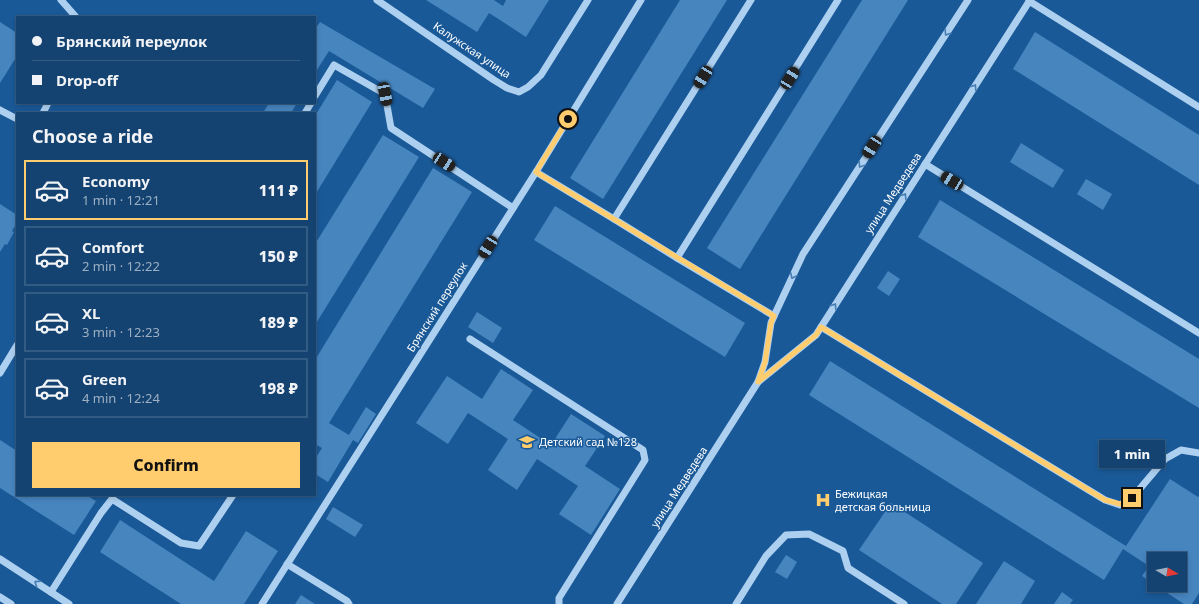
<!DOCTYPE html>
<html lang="en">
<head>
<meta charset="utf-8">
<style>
  :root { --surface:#144371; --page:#1d4a76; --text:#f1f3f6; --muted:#9db0c3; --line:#335c84; --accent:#ffcc6e }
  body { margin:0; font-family:"Noto Sans",sans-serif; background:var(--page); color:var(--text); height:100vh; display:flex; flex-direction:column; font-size:15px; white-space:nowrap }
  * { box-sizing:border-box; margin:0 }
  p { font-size:13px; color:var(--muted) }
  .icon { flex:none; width:22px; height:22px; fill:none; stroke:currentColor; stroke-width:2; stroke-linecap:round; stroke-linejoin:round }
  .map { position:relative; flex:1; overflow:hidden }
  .details { position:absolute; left:16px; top:112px; width:300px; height:384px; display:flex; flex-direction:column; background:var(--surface); border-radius:0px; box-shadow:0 2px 6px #0003,0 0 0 1px var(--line) }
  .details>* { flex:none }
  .guide { position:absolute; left:16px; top:16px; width:300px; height:88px; border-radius:0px; box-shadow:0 2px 6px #0003,0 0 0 1px var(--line); display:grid; align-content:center; height:88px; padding:0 16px; background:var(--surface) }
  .needle { width:26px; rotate:99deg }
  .fabs { position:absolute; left:1147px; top:552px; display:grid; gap:8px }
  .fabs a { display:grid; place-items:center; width:40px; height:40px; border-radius:0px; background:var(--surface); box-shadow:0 2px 6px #0003,0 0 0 1px var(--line); font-size:20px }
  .end { position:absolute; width:18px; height:18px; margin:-9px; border:5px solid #ffcc6e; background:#111; box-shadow:0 0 0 2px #111 }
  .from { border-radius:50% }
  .bubble { position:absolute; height:28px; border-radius:0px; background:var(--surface); box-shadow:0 2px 6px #0003,0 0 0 1px var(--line); font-size:13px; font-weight:800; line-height:28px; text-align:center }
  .car { position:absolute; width:12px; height:24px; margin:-12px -6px; border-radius:5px; box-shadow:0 0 3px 1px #0007; background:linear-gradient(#222 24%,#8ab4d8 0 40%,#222 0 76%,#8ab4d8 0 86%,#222 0) }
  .guide b { display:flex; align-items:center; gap:14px; height:38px; font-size:15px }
  .guide b+b { border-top:1px solid var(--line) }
  .guide i { width:10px; height:10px; background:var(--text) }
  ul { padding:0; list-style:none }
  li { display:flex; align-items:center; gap:12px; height:60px; margin:0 8px 6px; padding:0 8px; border:2px solid var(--line); border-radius:0px }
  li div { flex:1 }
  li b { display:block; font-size:15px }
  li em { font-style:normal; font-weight:800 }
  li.selected { border-color:var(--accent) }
  li>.icon { width:36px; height:36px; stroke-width:1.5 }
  h2 { padding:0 16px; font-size:18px; line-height:48px }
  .cta { display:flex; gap:8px; margin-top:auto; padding:8px 16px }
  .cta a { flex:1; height:46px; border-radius:0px; background:var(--accent); color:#111; font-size:16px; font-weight:800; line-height:46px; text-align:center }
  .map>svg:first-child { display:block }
  .building { fill:#4785bf }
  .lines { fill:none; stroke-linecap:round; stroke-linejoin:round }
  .minor { stroke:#aed0f0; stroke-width:7 }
  .oneway { stroke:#467db2 }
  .route { stroke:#ffcc6e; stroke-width:5 }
  .labels { text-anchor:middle; stroke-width:3; stroke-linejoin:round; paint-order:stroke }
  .street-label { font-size:11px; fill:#fff; stroke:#1a5997 }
  .poi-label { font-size:11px; fill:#fff; stroke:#1a5997; text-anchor:start }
</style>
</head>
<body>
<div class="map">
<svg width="1199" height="604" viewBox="0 0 1199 604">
  <rect width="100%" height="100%" fill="#1a5997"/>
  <g class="building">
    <polygon points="426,0 494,0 503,6 506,0 549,0 526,37 489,13 477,32"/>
    <polygon points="680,0 727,0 603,199 570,178"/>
    <polygon points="862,0 908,0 740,269 707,248"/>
    <polygon points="0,22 17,33 17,56 0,83"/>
    <polygon points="320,22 435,89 423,108 329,51 315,73 315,29"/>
    <polygon points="1035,32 1199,135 1199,185 1013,69"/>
    <polygon points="337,80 372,102 315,195 315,116"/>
    <polygon points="269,103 297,103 291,113 263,113"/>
    <polygon points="383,135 419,157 315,325 315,244"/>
    <polygon points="1021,143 1064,170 1053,188 1010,162"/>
    <polygon points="433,168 472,192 329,423 349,435 366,407 376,414 358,443 353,440 328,482 315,474 315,459 322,448 315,444 315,360"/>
    <polygon points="1086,179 1112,194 1103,210 1077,194"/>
    <polygon points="940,200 1199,359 1199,408 918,237"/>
    <polygon points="0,204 17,215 17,223 12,231 14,232 7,245 5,244 0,252"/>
    <polygon points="555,206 745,323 725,357 534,240"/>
    <polygon points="888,271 900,279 889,296 877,288"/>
    <polygon points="477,312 502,328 493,343 468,327"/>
    <polygon points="830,361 1126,546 1170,479 1198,497 1199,496 1199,593 1192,604 1184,604 1155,585 1180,585 1180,559 1154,559 1154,584 1142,576 1149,566 1123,549 1104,580 809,395"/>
    <polygon points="501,369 533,390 513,420 551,445 571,414 605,436 585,466 620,489 591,535 559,514 578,486 537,459 517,490 488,470 508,439 468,413 448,444 416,423 447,376 482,399"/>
    <polygon points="0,440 17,451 17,495 86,495 96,501 74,535 0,488"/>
    <polygon points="891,503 983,563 956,604 942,604 859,550"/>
    <polygon points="333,507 363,525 355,537 326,519"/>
    <polygon points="120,520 214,581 246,531 278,551 244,604 181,604 100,552"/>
    <polygon points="786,555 797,562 787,579 775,572"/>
    <polygon points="1004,561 1035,581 1021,604 976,604"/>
    <polygon points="1062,592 1073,600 1070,604 1054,604"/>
    <polygon points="301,595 315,604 295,604"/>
  </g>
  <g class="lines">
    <g class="minor">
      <polyline points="61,0 76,17"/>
      <polyline points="377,0 494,80 507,88 519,92 528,87 541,75 588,0"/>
      <polyline points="751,0 614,219 677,258 774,316"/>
      <polyline points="1029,1 1199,107"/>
      <polyline points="315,96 334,65 385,94 391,128 513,208"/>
      <polyline points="0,110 17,119"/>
      <polyline points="43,113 48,103"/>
      <polyline points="305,113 311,103"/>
      <polyline points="925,164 1199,333"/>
      <polyline points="536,172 614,219"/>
      <polyline points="677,258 838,0"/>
      <polyline points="821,327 1105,500 1120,505 1132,498 1165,459 1181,450 1199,453"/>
      <polyline points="470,339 643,450 645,460 559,598 559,604"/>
      <polyline points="0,373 17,345"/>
      <polyline points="758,382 816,335 1030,0"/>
      <polyline points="0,559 69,604"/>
      <polyline points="287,564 347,601 349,604"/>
      <polyline points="51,592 101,513 112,499 181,543 199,546 233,495"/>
      <polyline points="0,597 11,604"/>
      <polyline points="262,604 536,172 641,0"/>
      <polyline points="617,604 758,382 765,362 771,323 774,316 803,254 968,0"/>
      <polyline points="736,604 766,556 786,535 809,534 843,551 848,568 904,604"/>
    </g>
  </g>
  <defs><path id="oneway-chevron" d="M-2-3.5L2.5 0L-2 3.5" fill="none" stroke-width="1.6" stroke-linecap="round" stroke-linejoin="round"/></defs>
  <g class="oneway">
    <use href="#oneway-chevron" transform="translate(947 33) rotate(123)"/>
    <use href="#oneway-chevron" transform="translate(974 87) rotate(-57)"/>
    <use href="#oneway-chevron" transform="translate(861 165) rotate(123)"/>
    <use href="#oneway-chevron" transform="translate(904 196) rotate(-57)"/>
    <use href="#oneway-chevron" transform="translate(793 276) rotate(115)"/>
    <use href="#oneway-chevron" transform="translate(834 306) rotate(-57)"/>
    <use href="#oneway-chevron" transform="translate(37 583) rotate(-147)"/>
  </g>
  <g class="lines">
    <polyline class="route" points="568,119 536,172 774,316 771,323 765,362 758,382 816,335 821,327 1105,500 1120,504 1132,498"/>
  </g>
  <defs>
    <symbol id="school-bare" viewBox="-9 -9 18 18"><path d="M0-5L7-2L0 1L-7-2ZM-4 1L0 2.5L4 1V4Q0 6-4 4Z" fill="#ffcc6e" stroke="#1a5997" stroke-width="2.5" paint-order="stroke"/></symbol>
    <symbol id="hospital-bare" viewBox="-9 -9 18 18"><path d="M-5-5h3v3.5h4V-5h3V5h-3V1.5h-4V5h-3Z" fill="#ffcc6e" stroke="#1a5997" stroke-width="2.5" paint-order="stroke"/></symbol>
  </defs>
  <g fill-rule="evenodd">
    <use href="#school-bare" x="516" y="431" width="22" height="22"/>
    <use href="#hospital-bare" x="812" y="489" width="22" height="22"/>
  </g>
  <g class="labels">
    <g class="street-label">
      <text transform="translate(472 50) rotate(34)" y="4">Калужская улица</text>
      <text transform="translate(893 193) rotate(-57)" y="4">улица Медведева</text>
      <text transform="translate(437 307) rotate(-58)" y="4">Брянский переулок</text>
      <text transform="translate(679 487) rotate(-57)" y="4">улица Медведева</text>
    </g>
    <g class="poi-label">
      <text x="539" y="446">Детский сад №128</text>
      <text x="835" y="498">Бежицкая<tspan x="835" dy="13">детская больница</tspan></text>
    </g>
  </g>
</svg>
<div class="fabs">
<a><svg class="needle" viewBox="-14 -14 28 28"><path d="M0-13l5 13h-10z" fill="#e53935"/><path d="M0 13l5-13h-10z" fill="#9db0c3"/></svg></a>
</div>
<i class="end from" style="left:568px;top:119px"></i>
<i class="end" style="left:1132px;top:498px"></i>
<div class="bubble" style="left:1099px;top:440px;width:66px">1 min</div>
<i class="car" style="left:703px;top:77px;rotate:212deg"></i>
<i class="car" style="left:790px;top:78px;rotate:32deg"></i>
<i class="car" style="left:385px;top:94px;rotate:169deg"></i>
<i class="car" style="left:872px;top:147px;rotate:213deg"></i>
<i class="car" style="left:444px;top:162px;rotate:123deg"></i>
<i class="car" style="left:952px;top:181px;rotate:301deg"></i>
<i class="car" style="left:488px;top:247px;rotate:212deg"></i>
<div class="guide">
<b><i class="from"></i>Брянский переулок</b>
<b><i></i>Drop-off</b>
</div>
<section class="details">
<h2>Choose a ride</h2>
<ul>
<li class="selected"><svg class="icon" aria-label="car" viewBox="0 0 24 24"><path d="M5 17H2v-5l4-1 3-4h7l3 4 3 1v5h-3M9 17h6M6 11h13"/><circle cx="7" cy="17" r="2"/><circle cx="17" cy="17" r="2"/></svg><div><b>Economy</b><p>1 min · 12:21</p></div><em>111 ₽</em></li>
<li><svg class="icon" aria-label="car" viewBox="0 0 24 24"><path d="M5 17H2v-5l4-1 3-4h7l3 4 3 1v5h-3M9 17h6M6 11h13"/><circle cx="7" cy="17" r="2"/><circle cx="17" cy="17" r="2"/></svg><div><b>Comfort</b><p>2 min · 12:22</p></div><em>150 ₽</em></li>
<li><svg class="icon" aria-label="car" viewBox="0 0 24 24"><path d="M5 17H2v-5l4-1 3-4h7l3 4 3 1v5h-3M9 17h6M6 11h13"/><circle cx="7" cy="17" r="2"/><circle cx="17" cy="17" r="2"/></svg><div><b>XL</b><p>3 min · 12:23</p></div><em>189 ₽</em></li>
<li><svg class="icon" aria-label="car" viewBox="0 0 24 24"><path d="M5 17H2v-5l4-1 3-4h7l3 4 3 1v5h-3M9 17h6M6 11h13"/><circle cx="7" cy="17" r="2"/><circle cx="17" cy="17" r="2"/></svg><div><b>Green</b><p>4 min · 12:24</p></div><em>198 ₽</em></li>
</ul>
<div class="cta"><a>Confirm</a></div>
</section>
</div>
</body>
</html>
